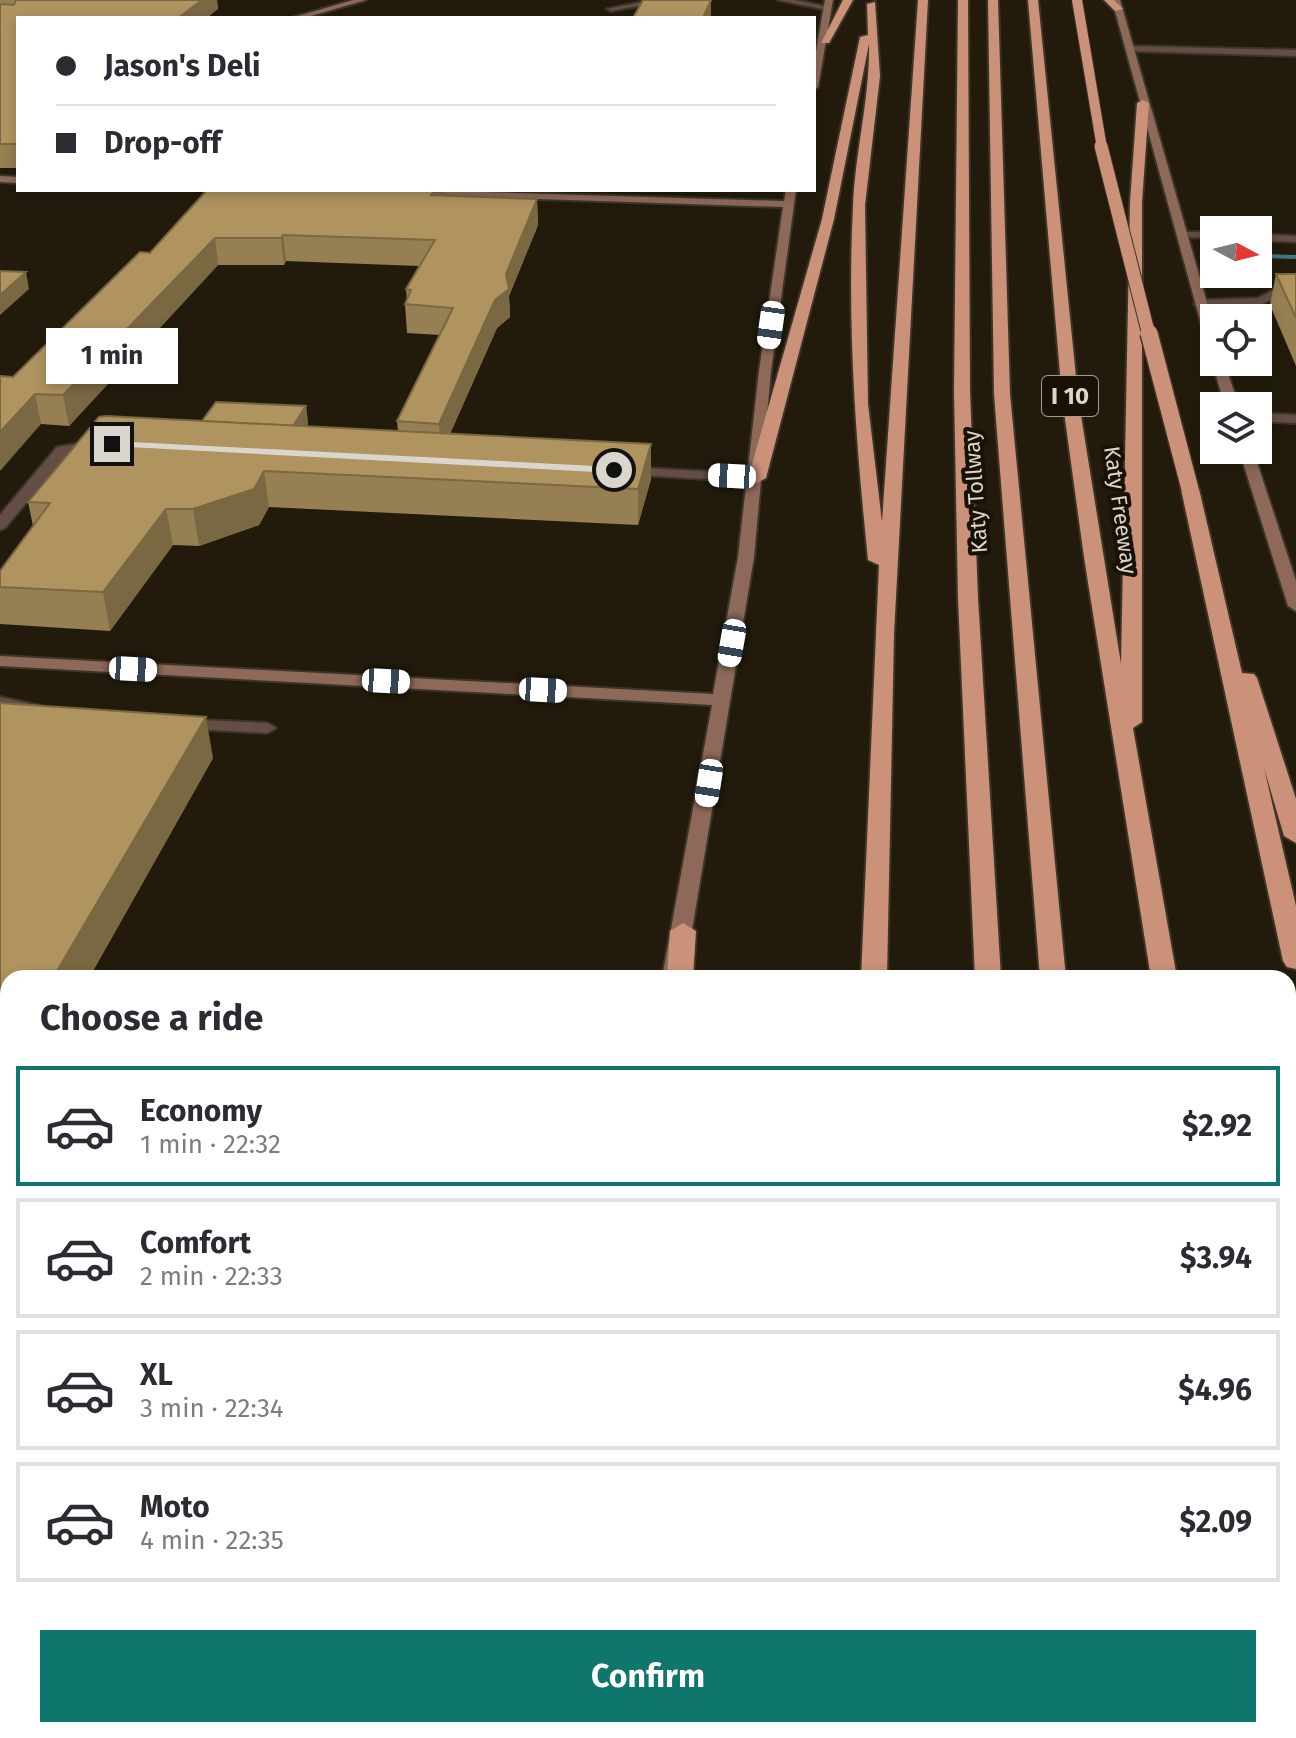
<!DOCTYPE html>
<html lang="en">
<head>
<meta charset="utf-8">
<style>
  :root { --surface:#fff; --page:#f7f7f7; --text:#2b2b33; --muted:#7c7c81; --line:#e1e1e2; --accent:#0f766e }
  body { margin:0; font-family:"Fira Sans",sans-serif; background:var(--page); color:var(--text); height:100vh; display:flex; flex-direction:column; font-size:30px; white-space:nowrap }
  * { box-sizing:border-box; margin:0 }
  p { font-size:26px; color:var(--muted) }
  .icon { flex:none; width:44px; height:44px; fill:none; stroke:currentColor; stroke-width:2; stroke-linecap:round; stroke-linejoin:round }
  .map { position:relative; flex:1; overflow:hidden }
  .side { position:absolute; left:0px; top:970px; width:1296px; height:768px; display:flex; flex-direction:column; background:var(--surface); border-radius:24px 24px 0 0; box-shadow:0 4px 12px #0003 }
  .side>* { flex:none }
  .hud { position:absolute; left:16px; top:16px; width:800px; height:176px; border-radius:0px; box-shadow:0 4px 12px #0003; display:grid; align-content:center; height:176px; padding:0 40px; background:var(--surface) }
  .needle { width:52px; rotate:97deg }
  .fabs { position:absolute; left:1200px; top:216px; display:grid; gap:16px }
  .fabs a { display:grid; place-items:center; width:72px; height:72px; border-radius:0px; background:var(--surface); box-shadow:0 4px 12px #0003; font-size:40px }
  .end { position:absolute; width:36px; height:36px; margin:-18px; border:10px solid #dbd6cd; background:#111; box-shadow:0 0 0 4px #111 }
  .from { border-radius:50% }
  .bubble { position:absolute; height:56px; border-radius:0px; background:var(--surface); box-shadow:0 4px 12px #0003; font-size:26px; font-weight:700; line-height:56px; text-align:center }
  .car { position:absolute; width:24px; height:48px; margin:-24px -12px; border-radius:10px; box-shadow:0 0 6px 2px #0007; background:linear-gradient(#fff 24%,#345 0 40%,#fff 0 76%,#345 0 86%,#fff 0) }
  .hud b { display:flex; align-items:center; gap:28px; height:76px; font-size:30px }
  .hud b+b { border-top:2px solid var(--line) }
  .hud i { width:20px; height:20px; background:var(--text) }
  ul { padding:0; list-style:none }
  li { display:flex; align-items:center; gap:24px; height:120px; margin:0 16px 12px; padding:0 24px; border:4px solid var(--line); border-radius:0px }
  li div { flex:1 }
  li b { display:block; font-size:30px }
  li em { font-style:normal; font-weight:700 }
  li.on { border-color:var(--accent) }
  li>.icon { width:72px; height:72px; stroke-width:1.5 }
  h2 { padding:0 40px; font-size:36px; line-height:96px }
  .action { display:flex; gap:16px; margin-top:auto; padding:16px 40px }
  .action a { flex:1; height:92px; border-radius:0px; background:var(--accent); color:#fff; font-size:32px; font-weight:700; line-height:92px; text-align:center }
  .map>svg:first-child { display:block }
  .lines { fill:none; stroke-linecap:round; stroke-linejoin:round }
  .stream { fill:#467385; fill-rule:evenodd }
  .lane-casing { stroke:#3c3527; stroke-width:4 }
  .street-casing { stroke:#3c3527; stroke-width:4 }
  .secondary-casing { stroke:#3c3527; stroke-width:4 }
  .highway-casing { stroke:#3c3527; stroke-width:4 }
  .lane { fill:#644d44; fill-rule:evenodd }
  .street { fill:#644d44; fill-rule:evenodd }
  .secondary { fill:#8e695a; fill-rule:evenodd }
  .highway { fill:#cb9179; fill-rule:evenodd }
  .highway-bridge-far2-casing { stroke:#3c3527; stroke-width:12; stroke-linecap:butt }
  .highway-bridge-far1-casing { stroke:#3c3527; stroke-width:15; stroke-linecap:butt }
  .highway-bridge-casing { stroke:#3c3527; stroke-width:20; stroke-linecap:butt }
  .highway-bridge-far2 { stroke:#cb9179; stroke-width:10 }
  .highway-bridge-far1 { stroke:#cb9179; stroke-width:13 }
  .highway-bridge { stroke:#cb9179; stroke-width:17 }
  .wall { fill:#967f52 }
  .shaded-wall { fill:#7a6842 }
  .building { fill:#af945f; stroke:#7a6842; stroke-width:2 }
  .route { fill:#dbd6cd }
  .labels { text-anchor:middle; stroke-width:8; stroke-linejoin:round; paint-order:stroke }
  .far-street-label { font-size:22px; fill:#dbd6cd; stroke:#191204 }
  .shield { fill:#191204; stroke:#a19b91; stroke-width:2 }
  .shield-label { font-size:24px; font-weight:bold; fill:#dbd6cd }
</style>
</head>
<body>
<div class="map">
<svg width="1296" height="1738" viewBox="0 0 1296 1738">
  <rect width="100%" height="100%" fill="#221b0c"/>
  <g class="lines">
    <polygon class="stream" points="1258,254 1296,255 1296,259 1258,258"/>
    <defs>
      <g id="lane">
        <polygon points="652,0 670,0 611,11 607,9"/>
        <polygon points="778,0 795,0 832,8 828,10"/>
        <polygon points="1130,46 1296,50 1296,56 1127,51"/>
        <polygon points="1177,232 1214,232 1214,238 1181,237 1177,236"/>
        <polygon points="1258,234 1296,236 1296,242 1258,240"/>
        <polygon points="1296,278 1296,287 1260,305 1200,308 1194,304 1200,300 1258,298"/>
        <polygon points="102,440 107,441 107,447 67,454 5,528 0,530 0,515 57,447"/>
        <polygon points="625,467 757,474 764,478 757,482 620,474 618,471"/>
        <polygon points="0,697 41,706 44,710 35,715 0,707"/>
        <polygon points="182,719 267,723 276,728 267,733 176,728 173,724"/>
        <polygon points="0,1130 8,1131 8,1149 0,1148"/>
      </g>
      <polygon id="street" points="1258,413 1296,415 1296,423 1258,421"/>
      <g id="secondary">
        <polygon points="353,0 366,0 304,18 291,18"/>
        <polygon points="825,0 833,0 818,87 814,90 814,62"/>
        <polygon points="1112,0 1120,0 1214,327 1214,353 1208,349"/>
        <polygon points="0,176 18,177 18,183 0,182"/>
        <polygon points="414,190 784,201 786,190 796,190 771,371 754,557 684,978 662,978 712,705 0,666 0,656 713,694 738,557 759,371 783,207 418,195"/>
        <polygon points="1214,359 1214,362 1224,362 1239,406 1225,406 1212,362"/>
        <polygon points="1239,450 1253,450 1296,581 1296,611 1288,606"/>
        <polygon points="502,1730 534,1730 533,1738 501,1738"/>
      </g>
      <g id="highway">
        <polygon points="843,0 853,0 829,43 821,43"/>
        <path d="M918,0H928L894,634L887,978H861L879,565L868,560C856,442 847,326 853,207C855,152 870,99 869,44L834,219L766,478L757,483L748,478L822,219L860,37L868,35L867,4L875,2L880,76L865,205L868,404L882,522Z"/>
        <polygon points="958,0 968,0 970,391 978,598 1001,978 975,978 958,598 954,391"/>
        <polygon points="988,0 998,0 1010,394 1066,978 1040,978 994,394"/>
        <polygon points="1028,0 1038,0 1078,397 1121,664 1130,202 1137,103 1143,100 1149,103 1142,202 1142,722 1133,728 1177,978 1151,978 1084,557 1062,397"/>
        <polygon points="1104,0 1114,0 1123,9 1115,11"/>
        <polygon points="1190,484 1199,489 1242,673 1254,674 1257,678 1296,799 1296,843 1284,836 1264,768 1296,906 1296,969 1287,967 1283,961 1181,489"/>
        <polygon points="683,923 696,931 693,978 667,978 670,931"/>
        <polygon points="1288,1663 1296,1666 1296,1738 1281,1738 1278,1730 1288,1730"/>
        <rect x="624" y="1730" width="38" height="8"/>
        <polygon points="832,1730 870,1730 869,1738 831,1738"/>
        <rect x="1009" y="1730" width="38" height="8"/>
        <polygon points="1106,1730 1144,1730 1145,1738 1107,1738"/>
      </g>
    </defs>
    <use href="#lane" class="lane-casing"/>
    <use href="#street" class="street-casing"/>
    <use href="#secondary" class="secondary-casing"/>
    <use href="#highway" class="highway-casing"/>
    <use href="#lane" class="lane"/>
    <use href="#street" class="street"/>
    <use href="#secondary" class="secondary"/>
    <use href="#highway" class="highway"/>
    <defs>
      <polyline id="highway-bridge-far2" points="1077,0 1102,148"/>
      <polyline id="highway-bridge-far1" points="1101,146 1149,335"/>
      <polyline id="highway-bridge" points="1149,333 1190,489"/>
    </defs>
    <use href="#highway-bridge-far2" class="highway-bridge-far2-casing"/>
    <use href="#highway-bridge-far1" class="highway-bridge-far1-casing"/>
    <use href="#highway-bridge" class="highway-bridge-casing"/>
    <use href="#highway-bridge-far2" class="highway-bridge-far2"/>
    <use href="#highway-bridge-far1" class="highway-bridge-far1"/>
    <use href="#highway-bridge" class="highway-bridge"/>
  </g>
  <g class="wall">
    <polygon points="0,0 217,0 218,9 18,18 18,168 0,168"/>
    <polygon points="207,190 537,199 538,225 509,296 510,317 497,328 450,434 651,444 651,479 638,525 269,507 259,525 199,546 173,545 110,631 0,624 0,571 33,526 28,502 202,421 306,406 308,424 306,427 398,431 397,421 440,335 407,333 405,304 407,300 406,289 419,266 286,261 284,265 218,265 69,426 41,424 13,377 150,253"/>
    <polygon points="1276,274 1296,274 1296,366 1270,305"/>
    <polygon points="0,703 213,758 89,978 8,978 8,1102 0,1101"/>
  </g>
  <g class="shaded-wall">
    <polygon points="202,0 217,0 218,9 207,18 178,18"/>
    <polygon points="711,0 711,18 703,18"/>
    <polygon points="435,190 445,190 446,199 431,195"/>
    <polygon points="537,199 538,225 509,296 510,317 497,328 441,454 439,424 506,274"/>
    <polygon points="283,235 286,261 284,265 281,238"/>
    <polygon points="215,238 218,265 69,426 63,395"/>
    <polygon points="26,272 29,289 0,315 0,295"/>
    <polygon points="35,394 41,424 0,471 0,432"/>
    <polygon points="306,406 308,424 294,447 292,428"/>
    <polygon points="651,444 651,479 638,525 638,489"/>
    <polygon points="264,471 269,507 259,525 199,546 193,509"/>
    <polygon points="166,509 173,545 110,631 103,592"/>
    <polygon points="206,717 213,758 89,978 53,978"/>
    <polygon points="266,1730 289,1730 287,1738 263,1738"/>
  </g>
  <g class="building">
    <polygon points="16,0 202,0 178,18 18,18 18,144 0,144 0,4 14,5"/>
    <polygon points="643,0 711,0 703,18 633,18"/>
    <polygon points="207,190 435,190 431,195 537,199 506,274 509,289 495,300 439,424 397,421 453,308 405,304 411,290 406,289 435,240 283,235 281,238 215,238 63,395 35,394 0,432 0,376 13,377 140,252 150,253"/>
    <polygon points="0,271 26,272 0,295"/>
    <polygon points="1276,274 1296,274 1296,318"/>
    <polygon points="216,402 306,406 293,426 202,421"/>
    <polygon points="106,416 651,444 638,489 264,471 254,489 193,509 166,509 103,592 0,587 0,571 50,503 28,502 99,417"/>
    <polygon points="0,703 206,717 53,978 8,978 8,1055 6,1058 0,1057"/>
    <polygon points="0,1630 5,1639 8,1639 8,1730 266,1730 263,1738 0,1738"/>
  </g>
  <polygon class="route" points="112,441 614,467 618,470 614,473 109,446"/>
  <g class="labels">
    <g class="far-street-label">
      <text transform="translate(975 492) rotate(-94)" y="8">Katy Tollway</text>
      <text transform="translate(1121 510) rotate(82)" y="8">Katy Freeway</text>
    </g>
    <rect class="shield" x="1042" y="376" width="56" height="40" rx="6"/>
    <g class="shield-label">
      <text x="1070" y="404">I 10</text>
    </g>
  </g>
</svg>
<div class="fabs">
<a><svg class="needle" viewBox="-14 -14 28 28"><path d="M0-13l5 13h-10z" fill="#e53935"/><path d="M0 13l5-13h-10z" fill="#7c7c81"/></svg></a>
<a><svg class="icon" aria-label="locate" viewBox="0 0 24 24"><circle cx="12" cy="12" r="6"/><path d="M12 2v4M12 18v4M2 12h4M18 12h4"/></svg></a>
<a><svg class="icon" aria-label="layers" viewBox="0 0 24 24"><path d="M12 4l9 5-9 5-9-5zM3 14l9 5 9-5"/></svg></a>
</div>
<i class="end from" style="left:614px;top:470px"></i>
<i class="end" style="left:112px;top:444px"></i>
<div class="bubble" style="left:46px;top:328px;width:132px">1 min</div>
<i class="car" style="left:771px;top:325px;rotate:188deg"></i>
<i class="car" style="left:732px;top:476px;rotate:273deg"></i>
<i class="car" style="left:732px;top:643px;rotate:190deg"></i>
<i class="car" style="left:133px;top:669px;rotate:93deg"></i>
<i class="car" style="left:386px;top:681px;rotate:93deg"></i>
<i class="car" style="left:543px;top:690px;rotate:93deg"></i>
<i class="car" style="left:709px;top:783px;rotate:189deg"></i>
<div class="hud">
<b><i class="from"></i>Jason's Deli</b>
<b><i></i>Drop-off</b>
</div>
<section class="side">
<h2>Choose a ride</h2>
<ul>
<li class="on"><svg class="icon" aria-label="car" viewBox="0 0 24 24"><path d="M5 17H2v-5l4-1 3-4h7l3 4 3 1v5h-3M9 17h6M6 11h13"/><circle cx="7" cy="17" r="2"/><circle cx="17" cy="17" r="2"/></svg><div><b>Economy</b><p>1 min · 22:32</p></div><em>$2.92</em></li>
<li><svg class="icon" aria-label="car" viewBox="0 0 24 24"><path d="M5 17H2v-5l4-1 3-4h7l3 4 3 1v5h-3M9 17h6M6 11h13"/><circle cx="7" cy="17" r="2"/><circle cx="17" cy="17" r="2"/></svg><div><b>Comfort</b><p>2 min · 22:33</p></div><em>$3.94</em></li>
<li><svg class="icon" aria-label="car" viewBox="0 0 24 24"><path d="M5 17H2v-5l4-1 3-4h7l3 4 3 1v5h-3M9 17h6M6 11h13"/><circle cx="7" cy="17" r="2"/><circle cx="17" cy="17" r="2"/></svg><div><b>XL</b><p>3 min · 22:34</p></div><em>$4.96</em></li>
<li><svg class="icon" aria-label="car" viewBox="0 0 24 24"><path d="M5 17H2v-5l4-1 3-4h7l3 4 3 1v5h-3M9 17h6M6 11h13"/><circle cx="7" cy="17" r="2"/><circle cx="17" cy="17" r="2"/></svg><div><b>Moto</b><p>4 min · 22:35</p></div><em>$2.09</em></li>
</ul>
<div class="action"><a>Confirm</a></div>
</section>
</div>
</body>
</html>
